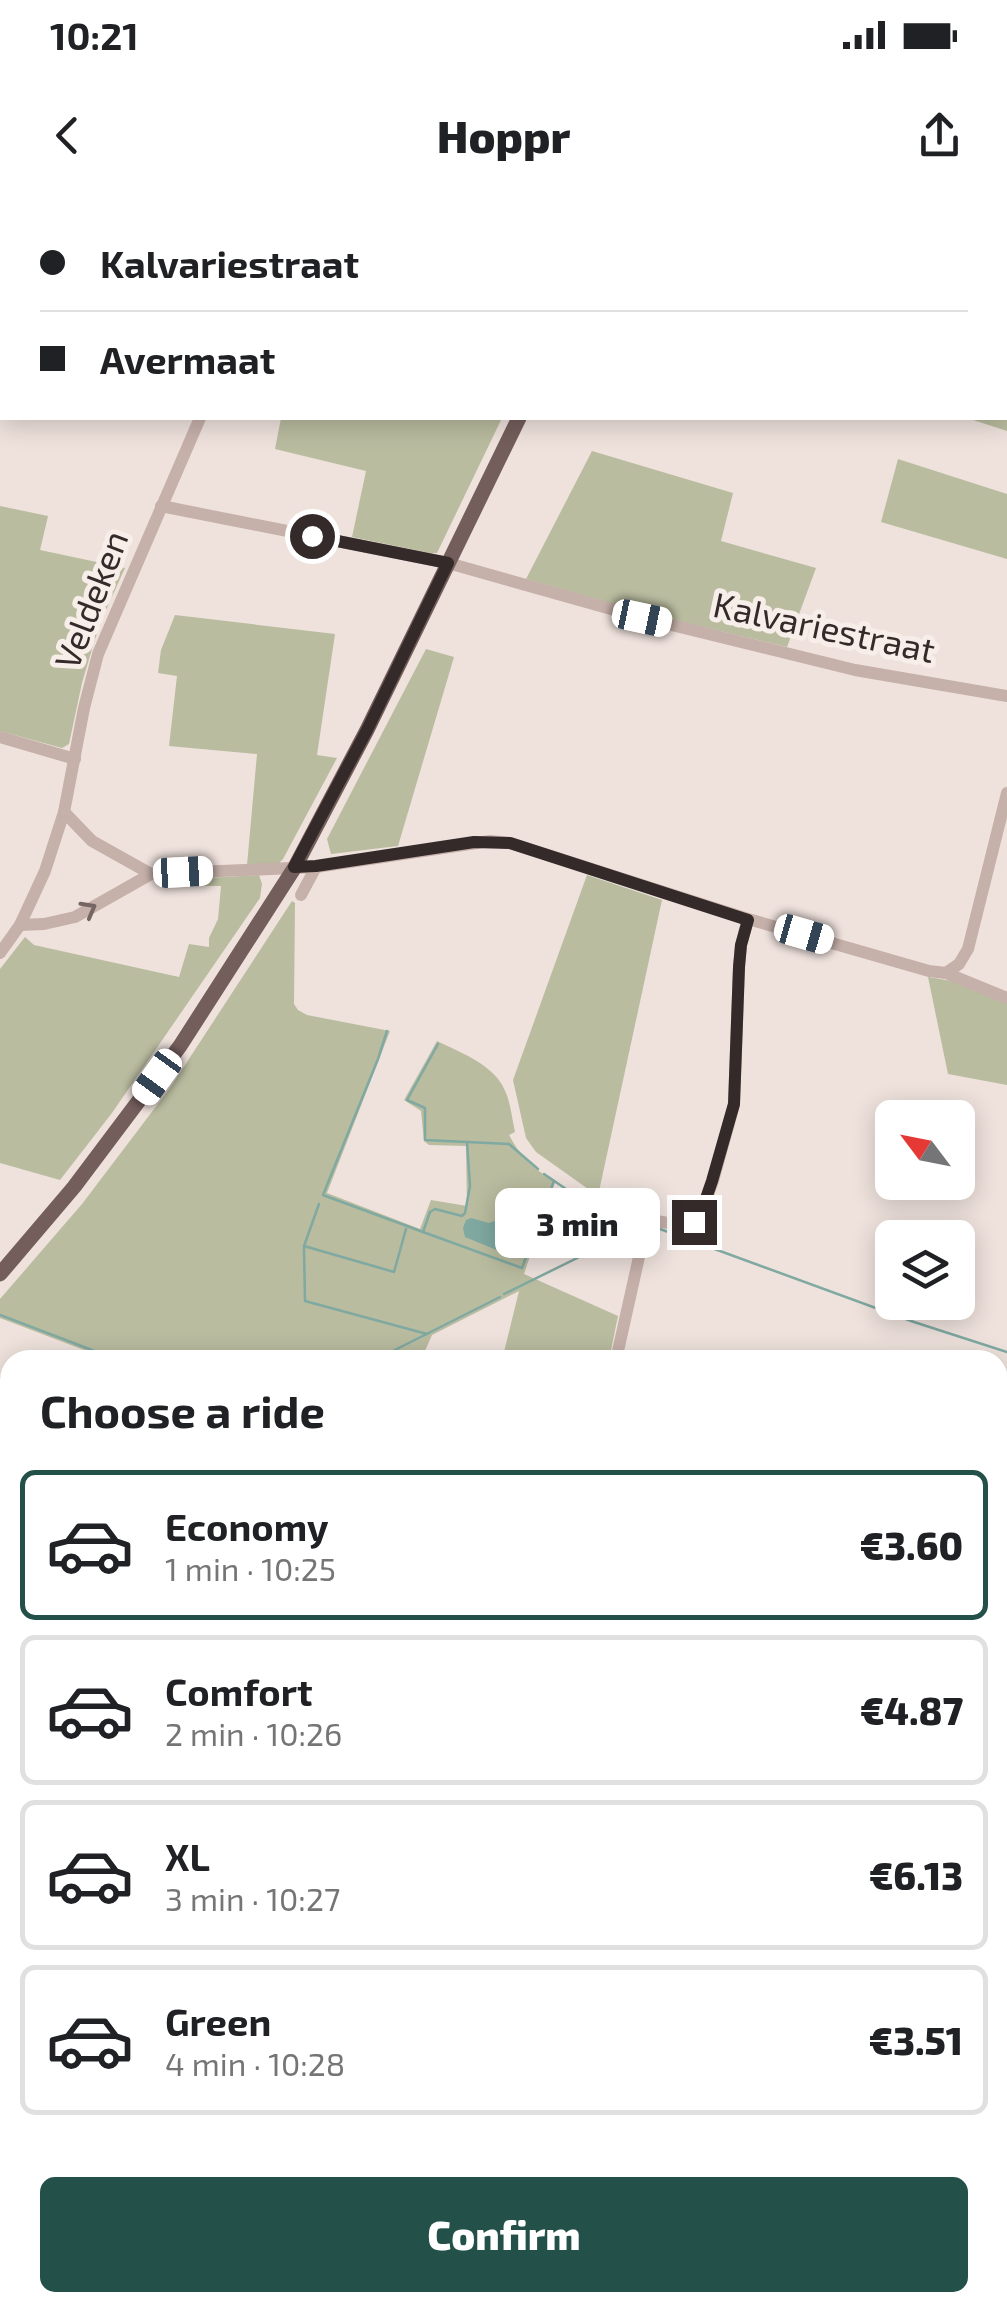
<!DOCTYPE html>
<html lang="en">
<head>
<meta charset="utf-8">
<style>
  :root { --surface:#fff; --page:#f2f2f2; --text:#202124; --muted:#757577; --line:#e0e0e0; --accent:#235149 }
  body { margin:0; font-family:"Exo 2",sans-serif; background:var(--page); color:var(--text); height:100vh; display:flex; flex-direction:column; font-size:38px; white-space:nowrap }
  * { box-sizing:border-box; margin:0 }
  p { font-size:32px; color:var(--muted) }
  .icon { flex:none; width:55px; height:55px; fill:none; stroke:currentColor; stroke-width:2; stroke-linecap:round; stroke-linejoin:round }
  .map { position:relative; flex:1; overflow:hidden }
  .drawer { position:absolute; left:0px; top:1150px; width:1008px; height:962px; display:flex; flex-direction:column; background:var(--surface); border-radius:30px 30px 0 0; box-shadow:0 5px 25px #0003 }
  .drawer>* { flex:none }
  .banner { position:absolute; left:0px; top:0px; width:1008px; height:220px; box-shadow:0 5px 25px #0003; display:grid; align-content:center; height:220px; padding:0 40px; background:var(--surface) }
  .needle { width:65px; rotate:302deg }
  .controls { position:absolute; left:875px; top:900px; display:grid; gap:20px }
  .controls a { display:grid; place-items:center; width:100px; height:100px; border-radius:15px; background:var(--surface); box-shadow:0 5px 25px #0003; font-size:50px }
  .end { position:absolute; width:45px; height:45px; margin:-22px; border:12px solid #342a29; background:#fff; box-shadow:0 0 0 5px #fff }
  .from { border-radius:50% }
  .bubble { position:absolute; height:70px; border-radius:15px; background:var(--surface); box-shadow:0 5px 25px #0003; font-size:32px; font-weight:800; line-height:70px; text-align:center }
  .car { position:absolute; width:30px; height:60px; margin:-30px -15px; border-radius:12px; box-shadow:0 0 8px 2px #0007; background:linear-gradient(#fff 24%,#345 0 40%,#fff 0 76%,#345 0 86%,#fff 0) }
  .banner b { display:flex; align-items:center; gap:35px; height:95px; font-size:38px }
  .banner b+b { border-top:2px solid var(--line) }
  .banner i { width:25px; height:25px; background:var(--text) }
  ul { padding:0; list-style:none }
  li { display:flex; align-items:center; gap:30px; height:150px; margin:0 20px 15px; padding:0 20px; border:5px solid var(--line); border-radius:15px }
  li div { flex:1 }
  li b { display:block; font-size:38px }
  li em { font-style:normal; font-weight:800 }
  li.current { border-color:var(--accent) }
  li>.icon { width:90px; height:90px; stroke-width:1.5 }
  h2 { padding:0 40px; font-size:45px; line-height:120px }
  .cta { display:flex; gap:20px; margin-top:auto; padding:20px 40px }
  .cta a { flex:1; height:115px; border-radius:15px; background:var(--accent); color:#fff; font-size:40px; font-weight:800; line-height:115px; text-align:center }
  .status { display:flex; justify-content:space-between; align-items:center; height:70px; padding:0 50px; background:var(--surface); direction:ltr }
  .status svg { height:28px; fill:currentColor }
  header { display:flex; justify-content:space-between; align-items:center; height:130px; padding:0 40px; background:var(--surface); font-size:45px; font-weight:800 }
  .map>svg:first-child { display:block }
  .green { fill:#b9bc9f }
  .water { fill:#7fa9a1 }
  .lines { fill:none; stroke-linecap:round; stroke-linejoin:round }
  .stream { stroke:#7fa9a1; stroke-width:2.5 }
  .minor { stroke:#c6b0aa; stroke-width:12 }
  .major { stroke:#745e5c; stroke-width:15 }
  .oneway { stroke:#766663 }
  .route { stroke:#342a29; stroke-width:12 }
  .labels { text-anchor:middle; stroke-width:10; stroke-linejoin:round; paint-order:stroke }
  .street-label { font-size:35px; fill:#342a29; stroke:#f7ede9 }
</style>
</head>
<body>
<div class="status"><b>10:21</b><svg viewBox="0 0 49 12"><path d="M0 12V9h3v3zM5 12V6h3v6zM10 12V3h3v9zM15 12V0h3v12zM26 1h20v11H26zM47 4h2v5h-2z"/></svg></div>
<header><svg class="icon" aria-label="back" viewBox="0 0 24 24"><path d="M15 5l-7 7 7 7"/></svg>Hoppr<svg class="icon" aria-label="share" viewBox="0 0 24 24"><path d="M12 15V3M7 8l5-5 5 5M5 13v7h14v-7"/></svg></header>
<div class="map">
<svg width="1007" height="2111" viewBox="0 0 1007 2111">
  <rect width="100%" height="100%" fill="#efe2dd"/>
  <g class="green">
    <polygon points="1003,0 1007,0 1007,231 967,218 1005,218 1005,2 1002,2"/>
    <polygon points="281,218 502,218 437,353 430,353 352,337 366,271 275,249"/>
    <polygon points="592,251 733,293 721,341 816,368 787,447 645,413 526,379"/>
    <polygon points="898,259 1007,294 1007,359 881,322"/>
    <polygon points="0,306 48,316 40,350 125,368 101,421 92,449 82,483 69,544 62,548 0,531"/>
    <polygon points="175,415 335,434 317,555 337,558 283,659 278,664 247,665 257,554 169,546 177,476 158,473 161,450"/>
    <polygon points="426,449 454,457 398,646 331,654 327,639"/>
    <polygon points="259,675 262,684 260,698 112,913 60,980 0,963 0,769 25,737 34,745 179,777 189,744 209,747 209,738 218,719 221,686 190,686 190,679"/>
    <polygon points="587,675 662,700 598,996 536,952 526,938 513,880"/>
    <path d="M292,701L295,703L294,804L298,810L307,815L390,831L327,993L420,1029L431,1000L467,1006L466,946L429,945L424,941L421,911L404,900L437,841C461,853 496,865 506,893C511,905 512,919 515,932L509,935C522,959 532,967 555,982L524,1074L618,1116L609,1160H502L519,1091L432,1135L421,1160H110L0,1118V1099L82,1004L170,888Z"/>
    <polygon points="928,777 952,781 1007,802 1007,885 948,874"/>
    <polygon points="0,1177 10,1181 10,1345 0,1335"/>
    <polygon points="10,1596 10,1706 0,1699 0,1615"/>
    <polygon points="1007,1823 1007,1900 998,1902 998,1826"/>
    <polygon points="0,1953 10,1955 10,2025 0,2023"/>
    <polygon points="793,2102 793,2111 590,2111 590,2103"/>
    <polygon points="125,2103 427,2102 430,2111 125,2111"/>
  </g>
  <polygon class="water" points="471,1018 489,1023 494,1021 515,1025 519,1040 522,1039 525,1046 521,1051 521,1055 499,1051 465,1037 463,1028 466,1020"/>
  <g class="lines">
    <g class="stream">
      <polyline points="212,0 221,2"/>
      <polyline points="164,2 165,0"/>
      <polyline points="607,2 608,0"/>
      <polyline points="1005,5 1007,1"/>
      <polyline points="0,50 2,50"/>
      <polyline points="387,831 378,859 323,995 423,1032"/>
      <polyline points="438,844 407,900 425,908 425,940 509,944 538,969"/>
      <polyline points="467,942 470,986 465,1013 462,1016 435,1009 430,1012 423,1032 522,1068 554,981"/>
      <polyline points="544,974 585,1002"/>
      <polyline points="319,1004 304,1046 394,1072 406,1029"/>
      <polyline points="593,1008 623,1026"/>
      <polyline points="660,1029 914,1122 1007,1152"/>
      <polyline points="304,1048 305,1101 427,1134"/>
      <polyline points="504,1094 628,1033 639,1031"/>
      <polyline points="0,1115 118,1160"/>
      <polyline points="375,1160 500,1097"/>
    </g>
    <g class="minor">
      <polyline points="243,2 243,0"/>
      <polyline points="161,306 448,363 643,418 855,470 1007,496"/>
      <polyline points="0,537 75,559"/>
      <polyline points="64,612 92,641 151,674"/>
      <polyline points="301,695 316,667"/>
      <polyline points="20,725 44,724 75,717 151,674 316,667 490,641 510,643 748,719 929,771 946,773 1007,798"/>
      <polyline points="0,753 20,725 45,671 64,612 84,508 98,454 200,218"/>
      <polyline points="946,773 959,764 968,749 1007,593"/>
      <polyline points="616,1160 643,1039 652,1024 656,1021 688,1026 694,1023 700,1016 713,981 734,905 739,767 741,745 748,719"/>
      <polyline points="0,1445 10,1455"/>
      <polyline points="0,1802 10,1804"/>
      <polyline points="998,1907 1007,1905"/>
      <polyline points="436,2102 440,2111"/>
      <polyline points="0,2104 10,2074"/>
    </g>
    <g class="major">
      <polyline points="623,2 625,0"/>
      <polyline points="0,1074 74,987 180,846 295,667 367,530 519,218"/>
    </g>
  </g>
  <defs><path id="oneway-chevron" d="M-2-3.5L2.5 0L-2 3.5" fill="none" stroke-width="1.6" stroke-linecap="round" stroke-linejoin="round" transform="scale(2.5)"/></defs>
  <use class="oneway" href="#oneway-chevron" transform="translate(89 709) rotate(-29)"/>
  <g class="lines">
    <polyline class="route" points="312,336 448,363 367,530 294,667 316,666 474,642 510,643 748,720 741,745 739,767 734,904 712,981 700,1016 694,1022"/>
  </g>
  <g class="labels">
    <g class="street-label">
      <text transform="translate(92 400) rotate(-69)" y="12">Veldeken</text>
      <text transform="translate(824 428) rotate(12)" y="12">Kalvariestraat</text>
    </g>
  </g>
</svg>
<div class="controls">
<a><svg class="needle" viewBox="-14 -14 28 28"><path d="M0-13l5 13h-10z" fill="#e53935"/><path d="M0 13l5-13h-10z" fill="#757577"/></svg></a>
<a><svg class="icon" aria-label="layers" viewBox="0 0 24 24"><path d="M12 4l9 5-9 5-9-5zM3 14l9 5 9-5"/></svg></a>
</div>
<i class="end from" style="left:312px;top:336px"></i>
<i class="end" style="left:694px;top:1022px"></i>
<div class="bubble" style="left:495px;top:988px;width:165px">3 min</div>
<i class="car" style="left:642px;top:418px;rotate:102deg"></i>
<i class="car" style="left:183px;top:672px;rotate:87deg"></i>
<i class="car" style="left:804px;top:734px;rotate:106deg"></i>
<i class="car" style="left:157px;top:877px;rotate:216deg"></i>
<div class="banner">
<b><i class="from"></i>Kalvariestraat</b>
<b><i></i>Avermaat</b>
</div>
<section class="drawer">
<h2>Choose a ride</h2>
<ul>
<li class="current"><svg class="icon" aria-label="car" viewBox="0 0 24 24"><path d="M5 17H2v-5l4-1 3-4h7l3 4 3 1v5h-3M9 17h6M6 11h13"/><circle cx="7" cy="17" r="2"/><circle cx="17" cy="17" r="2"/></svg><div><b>Economy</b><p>1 min · 10:25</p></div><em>€3.60</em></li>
<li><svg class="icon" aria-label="car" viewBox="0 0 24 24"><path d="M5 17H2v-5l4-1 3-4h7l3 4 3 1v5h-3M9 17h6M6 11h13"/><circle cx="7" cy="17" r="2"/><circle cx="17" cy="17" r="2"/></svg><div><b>Comfort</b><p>2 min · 10:26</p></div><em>€4.87</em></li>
<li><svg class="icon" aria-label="car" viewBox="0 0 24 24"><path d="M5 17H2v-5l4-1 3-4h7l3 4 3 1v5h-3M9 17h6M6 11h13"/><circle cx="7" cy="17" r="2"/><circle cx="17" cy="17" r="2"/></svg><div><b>XL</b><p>3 min · 10:27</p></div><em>€6.13</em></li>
<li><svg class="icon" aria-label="car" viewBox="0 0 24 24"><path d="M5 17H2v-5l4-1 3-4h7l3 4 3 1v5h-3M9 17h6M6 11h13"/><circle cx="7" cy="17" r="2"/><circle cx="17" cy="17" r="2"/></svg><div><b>Green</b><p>4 min · 10:28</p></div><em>€3.51</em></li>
</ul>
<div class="cta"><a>Confirm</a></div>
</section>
</div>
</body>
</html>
